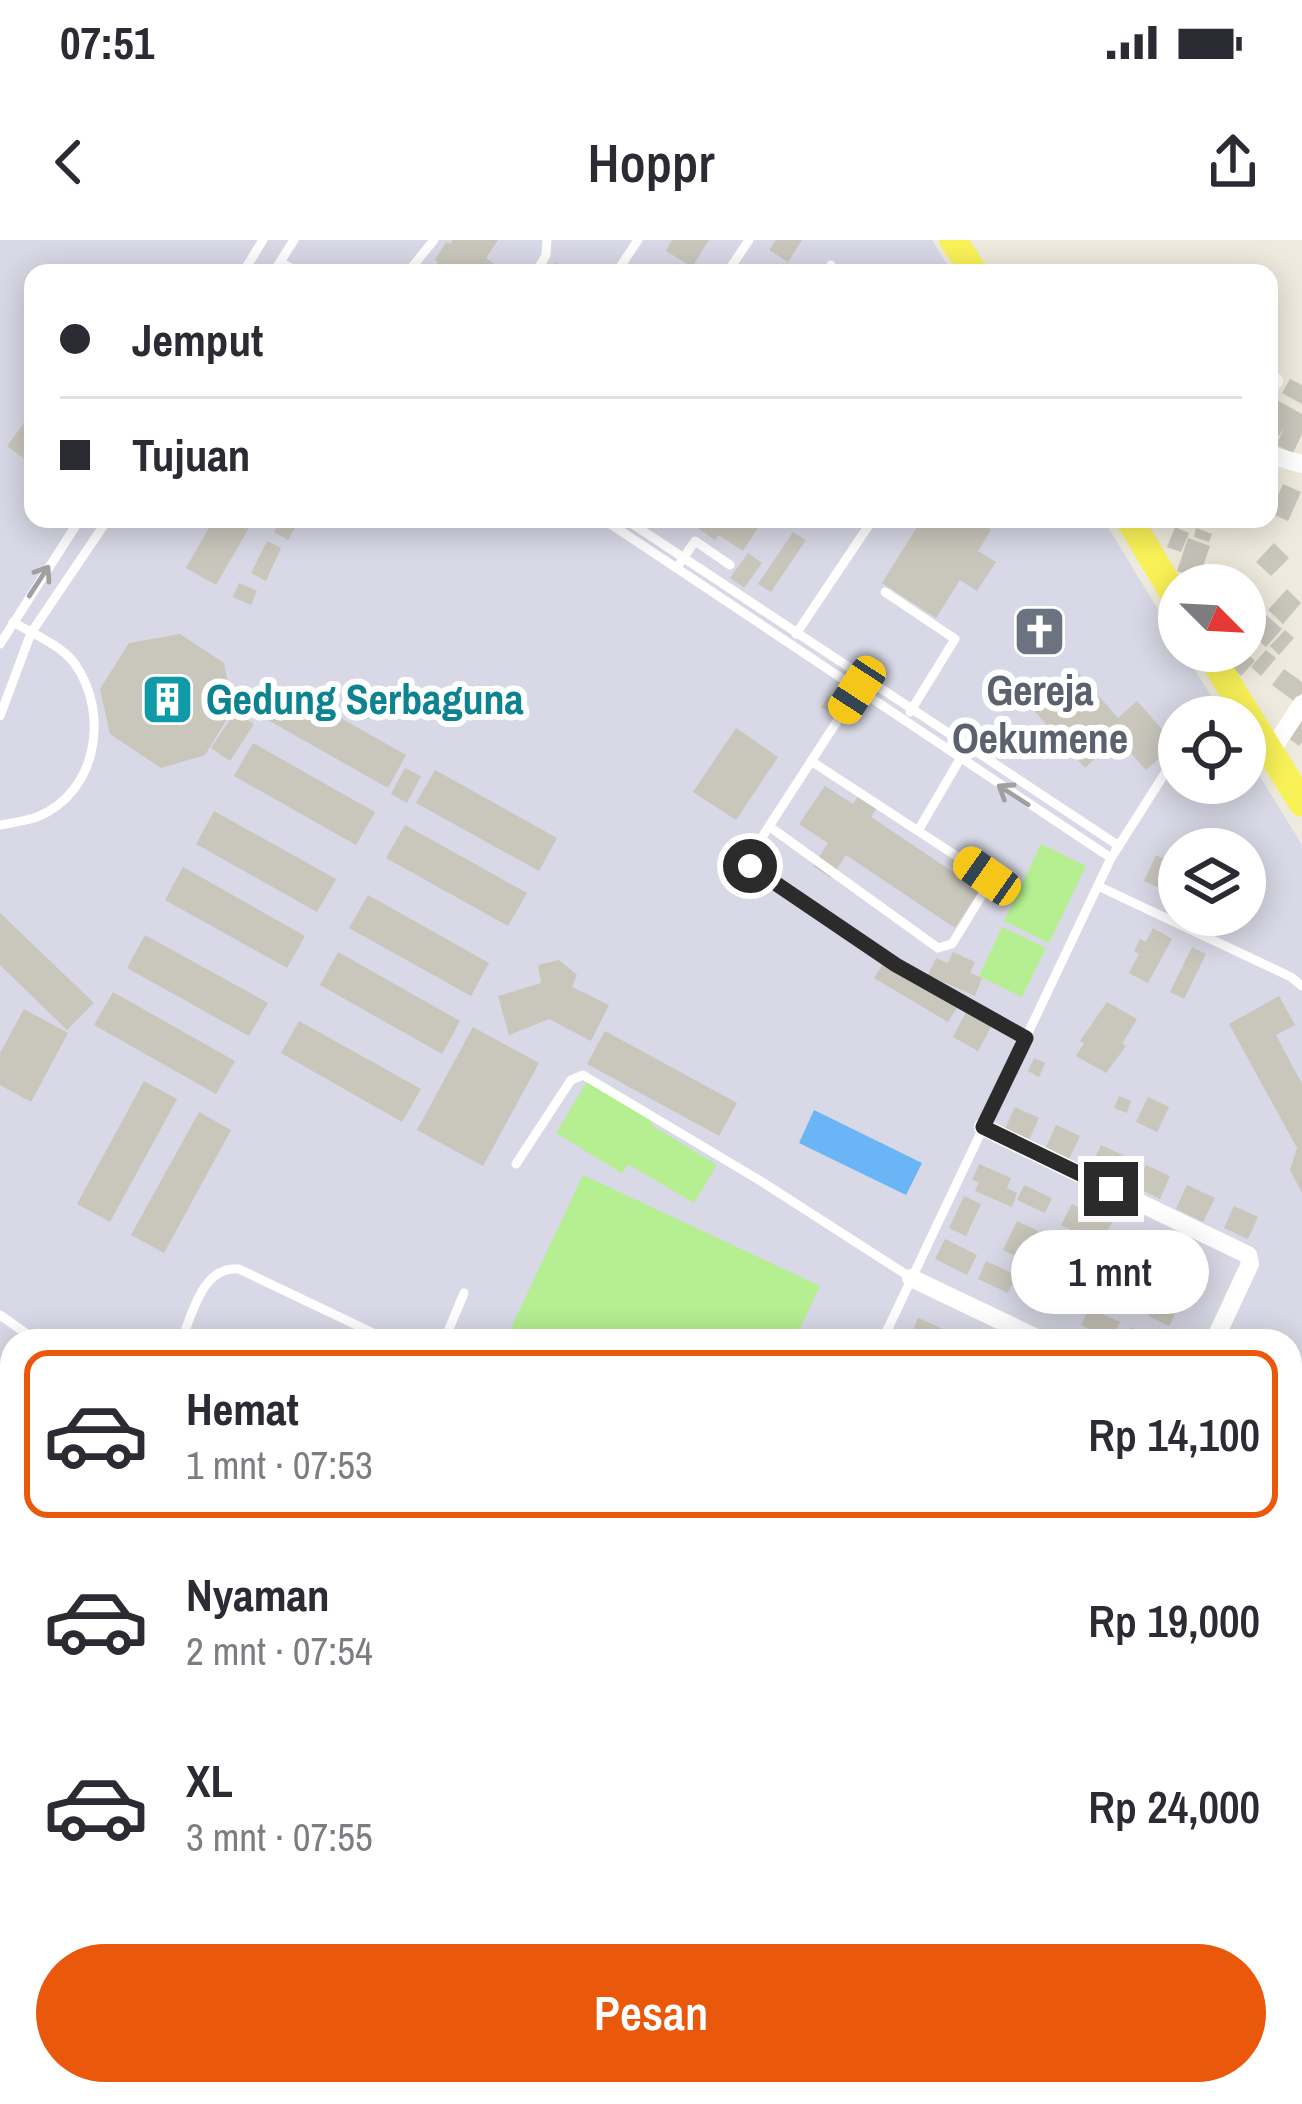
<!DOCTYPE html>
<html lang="id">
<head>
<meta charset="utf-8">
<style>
  :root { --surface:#fff; --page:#f2f2f3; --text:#2b2b33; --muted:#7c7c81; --line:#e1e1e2; --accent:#ea580c }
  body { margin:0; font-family:"Archivo Narrow",sans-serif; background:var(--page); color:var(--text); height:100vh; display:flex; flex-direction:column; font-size:45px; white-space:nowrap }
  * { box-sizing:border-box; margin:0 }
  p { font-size:39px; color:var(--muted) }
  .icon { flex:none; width:66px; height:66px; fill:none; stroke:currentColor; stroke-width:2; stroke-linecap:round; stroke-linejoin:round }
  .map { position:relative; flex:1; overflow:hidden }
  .drawer { position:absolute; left:0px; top:1089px; width:1302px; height:777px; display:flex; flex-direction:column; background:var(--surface); border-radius:36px 36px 0 0; box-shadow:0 6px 30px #0003 }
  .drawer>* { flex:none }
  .banner { position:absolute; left:24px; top:24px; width:1254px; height:264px; border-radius:24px; box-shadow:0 6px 30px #0003; display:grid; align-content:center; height:264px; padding:0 36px; background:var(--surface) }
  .needle { width:78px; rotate:114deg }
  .buttons { position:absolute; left:1158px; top:324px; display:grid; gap:24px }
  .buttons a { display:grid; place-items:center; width:108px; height:108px; border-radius:50%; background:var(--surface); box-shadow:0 6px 30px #0003; font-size:60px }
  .end { position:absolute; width:54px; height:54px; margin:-27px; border:15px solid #2b2b2b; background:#fff; box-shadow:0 0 0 6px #fff }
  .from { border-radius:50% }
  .bubble { position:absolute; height:84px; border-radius:42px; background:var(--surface); box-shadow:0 6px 30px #0003; font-size:39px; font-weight:600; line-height:84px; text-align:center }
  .car { position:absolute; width:36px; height:72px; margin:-36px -18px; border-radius:15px; box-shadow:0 0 9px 3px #0007; background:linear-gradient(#f5c518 24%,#345 0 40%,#f5c518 0 76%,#345 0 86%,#f5c518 0) }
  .banner b { display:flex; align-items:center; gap:42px; height:114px; font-size:45px }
  .banner b+b { border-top:3px solid var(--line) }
  .banner i { width:30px; height:30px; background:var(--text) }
  ul { padding:21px 0 0; list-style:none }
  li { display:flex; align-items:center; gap:36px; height:168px; margin:0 24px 18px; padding:0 12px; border:6px solid transparent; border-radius:24px }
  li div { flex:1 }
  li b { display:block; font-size:45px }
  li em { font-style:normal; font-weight:600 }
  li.current { border-color:var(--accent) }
  li>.icon { width:108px; height:108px; stroke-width:1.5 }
  .button { display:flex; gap:24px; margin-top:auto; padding:24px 36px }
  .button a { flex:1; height:138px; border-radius:72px; background:var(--accent); color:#fff; font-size:48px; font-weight:600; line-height:138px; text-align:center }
  .status { display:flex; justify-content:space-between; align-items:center; height:84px; padding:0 60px; background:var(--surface); direction:ltr }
  .status svg { height:33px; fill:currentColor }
  header { display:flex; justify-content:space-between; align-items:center; height:156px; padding:0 36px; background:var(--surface); font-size:54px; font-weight:600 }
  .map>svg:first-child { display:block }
  .airport { fill:#d8d8e6; fill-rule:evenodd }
  .pitch { fill:#b5ef91 }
  .water { fill:#6ab5f6 }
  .building { fill:#c9c6bc }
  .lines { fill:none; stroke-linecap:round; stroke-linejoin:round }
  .service { stroke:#fff; stroke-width:9 }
  .minor { stroke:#fff; stroke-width:18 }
  .primary { stroke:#f9f257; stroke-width:27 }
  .oneway { stroke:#a0a0a0 }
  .route { stroke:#2b2b2b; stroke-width:15 }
  .labels { text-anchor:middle; stroke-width:12; stroke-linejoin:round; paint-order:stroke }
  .worship-label { font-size:42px; font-weight:bold; fill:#5b616d; stroke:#fff }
  .culture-label { font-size:42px; font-weight:bold; fill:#0d838f; stroke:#fff; text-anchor:start }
</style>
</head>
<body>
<div class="status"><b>07:51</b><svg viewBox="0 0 49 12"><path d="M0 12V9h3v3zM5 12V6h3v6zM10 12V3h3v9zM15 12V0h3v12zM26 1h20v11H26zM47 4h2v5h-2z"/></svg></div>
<header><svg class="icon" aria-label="back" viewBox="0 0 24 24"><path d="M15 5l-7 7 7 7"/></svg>Hoppr<svg class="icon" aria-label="share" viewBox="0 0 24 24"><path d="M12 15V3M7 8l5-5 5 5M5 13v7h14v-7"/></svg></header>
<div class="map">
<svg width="1302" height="1864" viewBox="0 0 1302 1864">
  <rect width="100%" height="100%" fill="#eeeadd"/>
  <path class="airport" d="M0,0H932L952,33H33V279H1103L1179,404V411H1183L1224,477H1179V543H1245V512L1302,605V1864H0ZM1179,609H1245V675H1179ZM12,1101H1290V1854H12Z"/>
  <g class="pitch">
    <polygon points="1041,604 1086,626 1049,703 1004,681"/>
    <polygon points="1002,687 1046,708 1022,757 979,736"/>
    <polygon points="591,835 656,874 651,885 717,925 694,963 628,924 622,933 556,893"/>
    <polygon points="583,935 820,1046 794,1101 538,1101 511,1088"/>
  </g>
  <g class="water">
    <polygon points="814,870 922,923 906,955 799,903"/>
    <polygon points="0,1266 12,1275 12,1593 0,1591"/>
    <polygon points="30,1854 383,1854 382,1864 34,1864"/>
  </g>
  <g class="building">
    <polygon points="453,0 498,0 486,18 508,33 432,33 438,22 435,20 446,2 450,4"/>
    <polygon points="672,0 709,0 692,27 666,11"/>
    <polygon points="776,0 802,0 788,22 769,10"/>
    <polygon points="555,22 572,33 548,33"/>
    <polygon points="1290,139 1302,145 1302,164 1282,153"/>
    <polygon points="1275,159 1302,174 1302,194 1293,213 1276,205 1284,188 1278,197 1269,193 1269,171"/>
    <polygon points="33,171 33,225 7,206"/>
    <polygon points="1283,244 1301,252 1288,281 1270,273"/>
    <polygon points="214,279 254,279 216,345 186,328"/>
    <polygon points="282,279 300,279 288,300 274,292"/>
    <polygon points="700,279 748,279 759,286 743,311 719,295 715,300 695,286"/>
    <polygon points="922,279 973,279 991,290 978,311 996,322 977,351 960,340 936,378 882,343"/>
    <polygon points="1175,287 1189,293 1181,312 1167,307"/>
    <polygon points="1196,288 1212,294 1209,302 1194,297"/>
    <polygon points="793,292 806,300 771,352 758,344"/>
    <polygon points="1188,298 1210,306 1199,338 1177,331"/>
    <polygon points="267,301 281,308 266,341 251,333"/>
    <polygon points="1274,303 1289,318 1271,336 1256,322"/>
    <polygon points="748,313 762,323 744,348 730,338"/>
    <polygon points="239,343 257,351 251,365 233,357"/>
    <polygon points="1245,345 1261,360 1245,378"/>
    <polygon points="1287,349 1301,363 1283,384 1268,370"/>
    <polygon points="1040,367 1064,396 1040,416 1016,387"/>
    <polygon points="1266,375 1282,389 1266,407 1250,393"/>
    <polygon points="1285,390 1294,398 1279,415 1270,406"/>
    <polygon points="180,394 224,423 233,469 205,515 161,528 110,494 100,449 129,403"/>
    <polygon points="1266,410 1276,418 1261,436 1251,427"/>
    <polygon points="1234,411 1245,411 1255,421 1241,436 1225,420"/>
    <polygon points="1074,428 1118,478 1137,461 1175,504 1146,530 1118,498 1085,528 1030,466"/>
    <polygon points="1284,429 1302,442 1302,453 1295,462 1272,445"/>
    <polygon points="284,446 406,515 388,548 266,479"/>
    <polygon points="829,456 854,473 847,484 821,467"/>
    <polygon points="235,472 254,484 230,521 211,508"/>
    <polygon points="1302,476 1302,502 1299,506 1287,497"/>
    <polygon points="736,488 778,517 736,580 693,552"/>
    <polygon points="253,503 375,572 356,605 234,536"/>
    <polygon points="405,528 421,536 407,563 391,554"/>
    <polygon points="435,530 557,598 539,631 416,563"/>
    <polygon points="825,546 853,564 862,551 880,563 871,577 980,650 955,688 846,615 831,638 813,626 828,603 799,584"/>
    <polygon points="214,571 336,639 317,672 196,604"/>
    <polygon points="405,585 527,653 508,686 386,618"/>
    <polygon points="1156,615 1178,625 1166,651 1144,641"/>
    <polygon points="183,627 305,696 287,728 165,660"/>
    <polygon points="368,655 489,723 471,756 349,688"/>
    <polygon points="0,673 94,763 67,790 0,725"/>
    <polygon points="1153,688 1172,699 1148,743 1129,733 1139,714 1134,711 1140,699 1146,702"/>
    <polygon points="145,695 268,763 249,796 127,728"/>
    <polygon points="1192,707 1206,714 1184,759 1170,752"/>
    <polygon points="338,712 460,781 442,814 320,745"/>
    <polygon points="953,712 975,722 970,733 982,738 975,756 928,735 936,718 948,723"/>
    <polygon points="559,720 577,735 572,747 609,765 591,801 549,779 509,795 498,756 541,743 538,725"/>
    <polygon points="885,721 958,766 948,782 874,738"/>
    <polygon points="113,752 235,821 216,854 94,785"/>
    <polygon points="1279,756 1295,785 1276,795 1302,844 1302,953 1290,930 1297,908 1229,784"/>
    <polygon points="1107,762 1137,779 1122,804 1126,806 1106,833 1076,816 1084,803 1080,801"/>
    <polygon points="24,769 68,793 31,862 0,845 0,813"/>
    <polygon points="966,772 992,785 978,811 953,797"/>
    <polygon points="299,781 421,849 402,882 281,813"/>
    <polygon points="473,787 539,823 483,926 417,890"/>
    <polygon points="605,791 737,863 719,896 587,824"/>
    <polygon points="1034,818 1045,823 1039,837 1028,831"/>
    <polygon points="144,841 177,859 110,982 77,964"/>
    <polygon points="1119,856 1131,861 1127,873 1114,868"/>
    <polygon points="1148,857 1169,867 1157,892 1136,882"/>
    <polygon points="1015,867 1039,878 1029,900 1005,889"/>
    <polygon points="199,872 231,890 164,1013 131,995"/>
    <polygon points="1056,885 1080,896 1069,919 1046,907"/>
    <polygon points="1101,905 1125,916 1115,938 1091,927"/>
    <polygon points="979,924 1011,938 1007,948 1017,953 1012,967 975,951 979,942 972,940"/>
    <polygon points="1146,925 1170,936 1160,959 1136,947"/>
    <polygon points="1024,945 1052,958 1045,973 1017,960"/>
    <polygon points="1187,945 1215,958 1203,982 1176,969"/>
    <polygon points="964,956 981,964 966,996 949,988"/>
    <polygon points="1072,964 1112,982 1101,1004 1061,985"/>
    <polygon points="1234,966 1258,977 1248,999 1224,988"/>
    <polygon points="1017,981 1038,991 1024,1020 1003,1010"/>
    <polygon points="1126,990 1156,1005 1149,1020 1118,1005"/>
    <polygon points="1063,996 1092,1008 1093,1033 1070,1047 1046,1037 1045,1010"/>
    <polygon points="945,999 977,1015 967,1035 935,1019"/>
    <polygon points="1181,1005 1194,1011 1190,1019 1198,1023 1188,1041 1157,1024 1167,1006 1177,1012"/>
    <polygon points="986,1021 1016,1035 1008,1053 978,1039"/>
    <polygon points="1109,1021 1127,1029 1114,1060 1096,1052"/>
    <polygon points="1163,1046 1184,1056 1169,1086 1148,1076"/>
    <polygon points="1089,1068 1120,1082 1112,1100 1081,1085"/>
    <polygon points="918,1078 950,1092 946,1101 908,1101"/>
    <polygon points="1130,1087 1162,1101 1124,1101"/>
    <polygon points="953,1090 979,1101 948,1101"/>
  </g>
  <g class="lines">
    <g class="service">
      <polyline points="280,22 299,33"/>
      <polyline points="238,33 247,26 263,0"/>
      <polyline points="273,33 294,0"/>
      <polyline points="407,33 434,0"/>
      <polyline points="536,33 546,15 547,0"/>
      <polyline points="616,33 638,0"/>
      <polyline points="727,33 749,0"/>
      <polyline points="826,33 831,25"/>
      <polyline points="603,279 1111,618"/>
      <polyline points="625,279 1119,606"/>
      <polyline points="680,323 695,301 730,325"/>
      <polyline points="885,352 955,399 910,472"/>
      <polyline points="796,394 873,279"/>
      <polyline points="0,404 80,279"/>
      <polyline points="865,438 753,611 750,626 896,725 1026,798"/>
      <polyline points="0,476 31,393 108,279"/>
      <polyline points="1200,477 1208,464"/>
      <path d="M0,585C12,583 25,581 37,577C97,553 110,474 75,424C61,405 33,394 13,382"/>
      <polyline points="770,587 938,708 952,704 987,647 987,636 811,521"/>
      <polyline points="919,589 960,519"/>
      <polyline points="1098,646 1291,737 1302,746"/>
      <polyline points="516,924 571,840 583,835 759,940 910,1037"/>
      <polyline points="0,1075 37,1101"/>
      <path d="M181,1101C193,1073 202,1026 239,1029L390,1101"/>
      <polyline points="444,1101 464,1053"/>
      <polyline points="882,1101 1111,618 1179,511"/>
      <polyline points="0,1243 12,1251"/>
      <polyline points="397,1854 397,1864"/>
      <polyline points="1024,1854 1026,1864"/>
      <polyline points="727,1864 741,1854"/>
    </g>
    <g class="minor">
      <polyline points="1269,139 1274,141"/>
      <polyline points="1269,215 1302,224"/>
      <polyline points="1270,513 1302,464"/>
      <polyline points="983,887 1248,1015 1250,1024 1214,1101"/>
      <polyline points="911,1038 1043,1101"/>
    </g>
    <g class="primary">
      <polyline points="953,0 975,33"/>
      <polyline points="1129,279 1179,363"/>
      <polyline points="1208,411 1302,563"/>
    </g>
  </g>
  <defs><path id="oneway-shaft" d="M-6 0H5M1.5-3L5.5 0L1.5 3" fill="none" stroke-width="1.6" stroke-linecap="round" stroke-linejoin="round" transform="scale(3)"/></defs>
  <g class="oneway">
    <use href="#oneway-shaft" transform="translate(39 341) rotate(-57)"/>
    <use href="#oneway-shaft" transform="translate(1013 555) rotate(-147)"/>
  </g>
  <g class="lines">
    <polyline class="route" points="750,626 896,725 1026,798 983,887 1111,949"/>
  </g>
  <defs>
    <symbol id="church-square" viewBox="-11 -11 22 22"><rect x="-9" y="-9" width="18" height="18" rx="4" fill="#6b7280" stroke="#fff"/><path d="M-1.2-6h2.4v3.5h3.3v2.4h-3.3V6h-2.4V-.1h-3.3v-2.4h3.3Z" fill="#fff"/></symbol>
    <symbol id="building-square" viewBox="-11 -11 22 22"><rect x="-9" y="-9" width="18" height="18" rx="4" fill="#0f9aa8" stroke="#fff"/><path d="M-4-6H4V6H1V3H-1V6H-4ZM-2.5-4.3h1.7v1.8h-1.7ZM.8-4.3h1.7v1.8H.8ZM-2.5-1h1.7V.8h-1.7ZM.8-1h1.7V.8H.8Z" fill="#fff"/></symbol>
  </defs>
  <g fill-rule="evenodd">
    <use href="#church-square" x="1010" y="362" width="59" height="59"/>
    <use href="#building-square" x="138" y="430" width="59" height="59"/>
  </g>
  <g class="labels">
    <g class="worship-label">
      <text x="1040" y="465">Gereja<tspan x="1040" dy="48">Oekumene</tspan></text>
    </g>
    <g class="culture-label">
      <text x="206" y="474">Gedung Serbaguna</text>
    </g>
  </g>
</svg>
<div class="buttons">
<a><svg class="needle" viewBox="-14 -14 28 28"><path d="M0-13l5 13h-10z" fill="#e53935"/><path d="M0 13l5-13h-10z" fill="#7c7c81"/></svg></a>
<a><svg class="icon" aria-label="locate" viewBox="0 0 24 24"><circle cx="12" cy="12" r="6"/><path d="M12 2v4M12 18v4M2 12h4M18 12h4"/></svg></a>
<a><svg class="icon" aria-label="layers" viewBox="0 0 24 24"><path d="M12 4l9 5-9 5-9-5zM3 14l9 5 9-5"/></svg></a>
</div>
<i class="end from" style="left:750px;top:626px"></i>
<i class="end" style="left:1111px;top:949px"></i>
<div class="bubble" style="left:1011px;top:990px;width:198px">1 mnt</div>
<i class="car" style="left:857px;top:450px;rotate:213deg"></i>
<i class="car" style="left:987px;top:636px;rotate:305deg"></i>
<div class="banner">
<b><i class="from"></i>Jemput</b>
<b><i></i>Tujuan</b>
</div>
<section class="drawer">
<ul>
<li class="current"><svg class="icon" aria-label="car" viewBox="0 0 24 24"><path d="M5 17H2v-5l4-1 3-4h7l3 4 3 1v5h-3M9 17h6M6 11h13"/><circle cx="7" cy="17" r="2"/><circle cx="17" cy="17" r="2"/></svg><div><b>Hemat</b><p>1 mnt · 07:53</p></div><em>Rp 14,100</em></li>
<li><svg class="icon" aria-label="car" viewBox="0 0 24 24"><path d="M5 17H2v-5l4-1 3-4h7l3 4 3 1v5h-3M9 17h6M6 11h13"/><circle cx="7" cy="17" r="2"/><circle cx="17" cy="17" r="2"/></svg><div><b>Nyaman</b><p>2 mnt · 07:54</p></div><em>Rp 19,000</em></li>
<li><svg class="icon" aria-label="car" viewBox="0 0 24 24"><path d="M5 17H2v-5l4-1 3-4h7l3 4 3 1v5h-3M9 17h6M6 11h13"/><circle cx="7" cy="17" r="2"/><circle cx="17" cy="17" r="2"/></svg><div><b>XL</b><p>3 mnt · 07:55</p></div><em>Rp 24,000</em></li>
</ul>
<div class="button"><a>Pesan</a></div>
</section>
</div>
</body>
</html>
